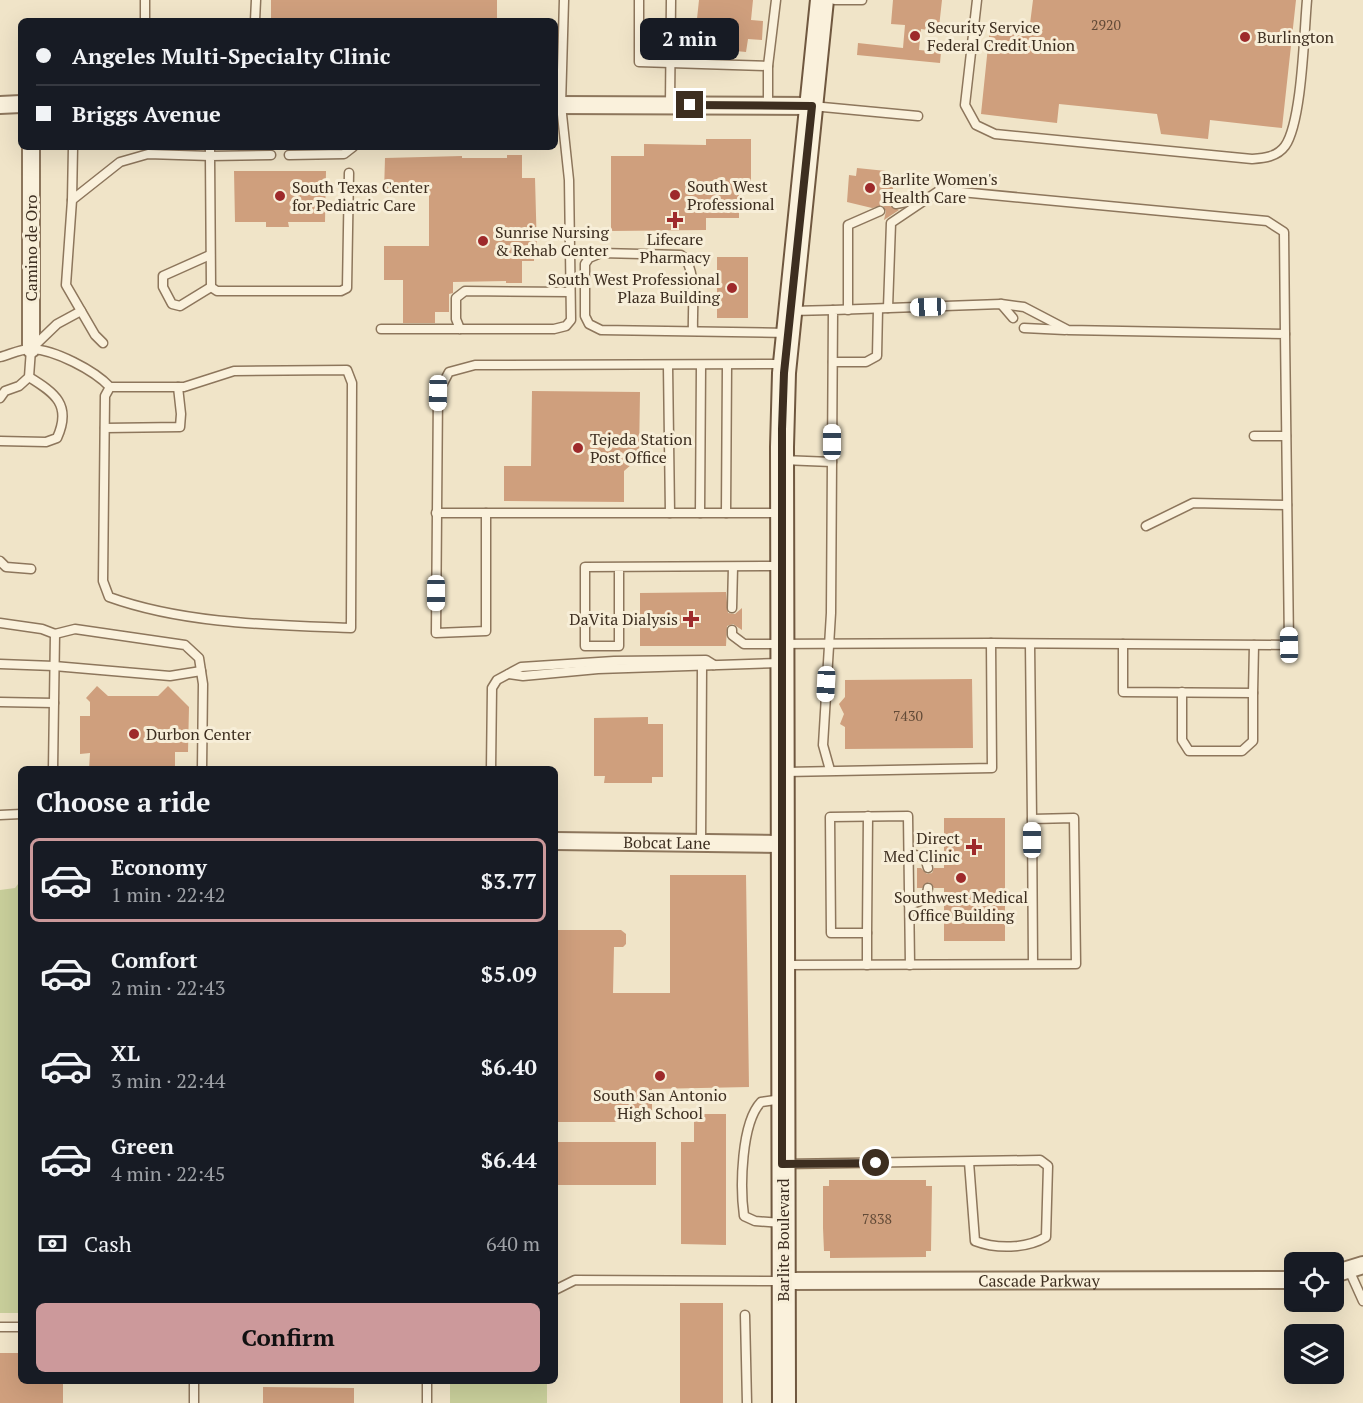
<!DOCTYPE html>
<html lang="en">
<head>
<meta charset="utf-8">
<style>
  :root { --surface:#171b24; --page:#242831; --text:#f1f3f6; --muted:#9ea1a6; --line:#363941; --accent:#cc999b }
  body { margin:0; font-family:"PT Serif",serif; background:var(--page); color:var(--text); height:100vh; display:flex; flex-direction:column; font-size:22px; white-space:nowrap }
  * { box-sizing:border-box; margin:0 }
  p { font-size:20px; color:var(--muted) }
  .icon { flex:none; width:33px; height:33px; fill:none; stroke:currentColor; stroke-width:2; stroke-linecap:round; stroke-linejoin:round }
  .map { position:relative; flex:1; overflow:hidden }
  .panel { position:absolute; left:18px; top:766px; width:540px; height:618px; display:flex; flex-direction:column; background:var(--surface); border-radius:9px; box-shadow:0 6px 24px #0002 }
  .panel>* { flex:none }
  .top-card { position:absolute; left:18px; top:18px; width:540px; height:132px; border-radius:9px; box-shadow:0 6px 24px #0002; display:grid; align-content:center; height:132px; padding:0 18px; background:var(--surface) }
  .tools { position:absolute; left:1284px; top:1252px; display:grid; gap:12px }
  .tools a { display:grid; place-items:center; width:60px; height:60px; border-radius:9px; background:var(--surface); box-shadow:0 6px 24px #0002; font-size:30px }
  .end { position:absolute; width:27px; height:27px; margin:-14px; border:8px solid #3d2e20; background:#fff; box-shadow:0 0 0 3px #fff }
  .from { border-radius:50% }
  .bubble { position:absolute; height:42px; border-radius:9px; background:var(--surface); box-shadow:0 6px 24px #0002; font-size:20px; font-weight:700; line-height:42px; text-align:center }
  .car { position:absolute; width:18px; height:36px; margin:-18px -9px; border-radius:8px; box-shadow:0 0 4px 2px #0007; background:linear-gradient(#fff 24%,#345 0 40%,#fff 0 76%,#345 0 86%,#fff 0) }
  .top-card b { display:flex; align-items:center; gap:21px; height:57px; font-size:22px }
  .top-card b+b { border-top:2px solid var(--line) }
  .top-card i { width:15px; height:15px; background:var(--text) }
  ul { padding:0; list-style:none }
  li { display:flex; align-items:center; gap:18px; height:84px; margin:0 12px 9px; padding:0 6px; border:3px solid transparent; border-radius:9px }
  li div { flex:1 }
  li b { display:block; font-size:22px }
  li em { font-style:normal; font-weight:700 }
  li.current { border-color:var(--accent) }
  li>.icon { width:54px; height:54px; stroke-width:1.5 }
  h2 { padding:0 18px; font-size:27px; line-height:72px }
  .pay { display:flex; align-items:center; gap:15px; height:66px; padding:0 18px; font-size:22px }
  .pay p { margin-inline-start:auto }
  .action { display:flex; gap:12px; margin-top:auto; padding:12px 18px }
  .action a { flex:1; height:69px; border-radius:9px; background:var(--accent); color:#111; font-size:24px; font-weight:700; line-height:69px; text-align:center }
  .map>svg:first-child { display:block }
  .green { fill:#c9cf9b }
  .building { fill:#cf9f7d }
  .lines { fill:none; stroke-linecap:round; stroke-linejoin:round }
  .lane-casing { stroke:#8d765c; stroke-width:11 }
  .street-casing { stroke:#8d765c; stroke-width:20 }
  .secondary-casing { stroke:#6f573f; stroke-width:26 }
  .lane { stroke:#faf1dc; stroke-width:8 }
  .street { stroke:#faf1dc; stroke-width:16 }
  .secondary { stroke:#faf1dc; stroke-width:22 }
  .route { stroke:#3d2e20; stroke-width:8 }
  .poi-dot { fill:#9e2a2b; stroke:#f7eed8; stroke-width:2 }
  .labels { text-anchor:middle; stroke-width:6; stroke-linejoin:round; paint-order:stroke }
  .number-label { font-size:14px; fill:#624a37 }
  .poi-label { font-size:16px; fill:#3d2e20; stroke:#f7eed8; text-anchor:start }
  .street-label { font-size:16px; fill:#3d2e20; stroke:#f7eed8 }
</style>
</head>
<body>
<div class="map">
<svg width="1363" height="1403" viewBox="0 0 1363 1403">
  <rect width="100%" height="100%" fill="#f0e4c8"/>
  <g class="green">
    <polygon points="21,880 21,1313 0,1313 0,890 15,888"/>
    <rect x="450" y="1382" width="97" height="21"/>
  </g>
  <g class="building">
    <rect x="271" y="0" width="226" height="21"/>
    <polygon points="699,0 753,0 751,20 763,21 762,40 748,39 746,52 694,47"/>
    <polygon points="893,0 942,0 939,27 928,26 928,30 921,29 919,50 941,52 940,63 857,55 858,43 903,48 905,25 891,24"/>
    <polygon points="1033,0 1296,0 1282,128 1210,120 1208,139 1161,134 1157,114 1059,104 1057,123 981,114 990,27 1029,32"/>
    <polygon points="706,139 751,139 751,181 739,181 739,218 706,218 706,230 611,231 611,156 644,156 644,144 706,145"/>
    <polygon points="507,155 522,155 522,178 535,178 537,252 534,252 534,261 522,261 522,283 506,283 506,281 453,282 453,293 449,294 449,312 435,312 435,323 403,323 403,280 384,280 384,246 429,246 429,192 384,192 385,158 462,156 462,158 507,158"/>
    <polygon points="857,168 886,171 885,178 893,179 893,198 890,206 899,210 884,220 886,211 883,206 872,208 847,202 849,175 856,176"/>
    <polygon points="234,171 326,171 325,222 288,222 289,227 266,227 266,222 235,222"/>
    <rect x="717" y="257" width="31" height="61"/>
    <polygon points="532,391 640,392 639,458 624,471 624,502 504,501 504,466 531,466"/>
    <polygon points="726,592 728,613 735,614 742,608 742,630 733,624 727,626 726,646 640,646 640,593"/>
    <polygon points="972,679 973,748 845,749 845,727 840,724 844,714 839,704 845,697 845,680"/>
    <polygon points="97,686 108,696 158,696 168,686 189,707 188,752 175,752 175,770 89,770 90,753 80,754 80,716 90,716 90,702 86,698"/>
    <polygon points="648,717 648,724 663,724 663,777 652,777 652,783 604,783 605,776 594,776 594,718"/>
    <polygon points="944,818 1005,818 1005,941 944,941 944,888 934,888 929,882 922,888 917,888 917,868 921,868 927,874 932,873 934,868 944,868"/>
    <polygon points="670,875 746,875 749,1087 652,1089 652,1122 555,1122 555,930 621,930 626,934 626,944 623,947 614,947 613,993 670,993"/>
    <polygon points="694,1114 726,1114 726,1245 681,1244 681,1142 694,1142"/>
    <rect x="555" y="1142" width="101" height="43"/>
    <polygon points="829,1180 926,1180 926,1186 932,1186 931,1251 926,1251 926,1257 830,1258 830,1251 824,1251 823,1228 823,1186 829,1186"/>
    <rect x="680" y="1303" width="43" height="100"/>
    <polygon points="0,1353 21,1353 21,1382 63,1382 63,1403 0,1403"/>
    <polygon points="263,1387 354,1388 354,1403 263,1403"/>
  </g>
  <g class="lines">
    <defs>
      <g id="lane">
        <polyline points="145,0 145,21"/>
        <polyline points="639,0 639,62 768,66 776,0"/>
        <polyline points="835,0 862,0"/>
        <path d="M977,0L965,105L976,125L995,134L1252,159C1264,158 1277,157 1285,146C1302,122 1304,33 1307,0"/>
        <polyline points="255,21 256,0"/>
        <polyline points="670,105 671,0"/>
        <polyline points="768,105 768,66"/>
        <polyline points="812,106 918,116"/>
        <polyline points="271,155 210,156 211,287 217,291 341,291 347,288 349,173"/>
        <polyline points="289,155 344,154 353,147"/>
        <polyline points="72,200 73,147"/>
        <polyline points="896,204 923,199"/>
        <polyline points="210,255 163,276 163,287 172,304 180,306 211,287"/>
        <polyline points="1001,304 1013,318"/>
        <polyline points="888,308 891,223 940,190 1267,221 1284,232 1285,334"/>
        <polyline points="848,310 848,225 880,211"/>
        <polyline points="791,311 833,310"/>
        <polyline points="1024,328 1065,330"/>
        <polyline points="381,329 554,329 566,326 571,320 569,180 561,105 564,0"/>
        <polyline points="460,329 456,319 456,298 465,291 570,292"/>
        <path d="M693,331C692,311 698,266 681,255L601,253L589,258L585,264V316L589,324L601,330L788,333"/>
        <polyline points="103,343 95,335 66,285 72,200 120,162 148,154 210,156 210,147"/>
        <path d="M0,357C9,355 22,348 32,349C55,350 94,370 110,387H184L234,371L347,370L352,383L351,628C271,625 184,624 109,597L103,581L105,396L110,387"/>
        <polyline points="833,362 866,362 877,356 878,309"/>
        <polyline points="668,366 670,513"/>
        <polyline points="0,398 5,391 19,386 29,377 31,349 57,324 81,311"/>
        <polyline points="105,428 180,427 181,414 178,387"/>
        <polyline points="1254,436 1286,436"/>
        <path d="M0,441L46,442L57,438C72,405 55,393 29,377"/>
        <polyline points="782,460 832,462"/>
        <polyline points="436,513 486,513"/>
        <polyline points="700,513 701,366"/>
        <polyline points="726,513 727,366"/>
        <polyline points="782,513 486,513 486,631 436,633 438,393 449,372 475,365 785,364"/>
        <polyline points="1146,526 1193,503 1287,505"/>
        <polyline points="0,561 6,567 31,569"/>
        <polyline points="619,567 619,646 585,646 585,567 781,566"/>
        <polyline points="732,608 733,567"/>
        <polyline points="0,623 42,629 55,634 53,770"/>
        <polyline points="732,630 732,635 744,644 991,643 992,768 785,772"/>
        <polyline points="55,634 75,629 185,645 199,658 203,684 202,769"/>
        <polyline points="1030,644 1032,819"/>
        <polyline points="1123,644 1123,692 1253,693 1254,645"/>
        <polyline points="0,664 54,666 170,676 201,671"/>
        <polyline points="509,674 523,676 598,669 780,663"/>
        <polyline points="1182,692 1182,740 1189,751 1242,751 1253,741 1253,693"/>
        <polyline points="0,702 54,703"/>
        <polyline points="491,770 492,688 497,680 521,667 614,661 706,660 714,665"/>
        <polyline points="830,770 823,745 831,613 833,310 1001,304 1024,307 1068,330 1285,334 1289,645 991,643"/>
        <polyline points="0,815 21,814"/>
        <polyline points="701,842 702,667"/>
        <polyline points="909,853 925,858 928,868"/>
        <polyline points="909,905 926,899 928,888"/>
        <polyline points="867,933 868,816"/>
        <polyline points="783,965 1076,964 1074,818 1032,819 1033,964"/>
        <polyline points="867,965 867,933 831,933 830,817 908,816 910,965"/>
        <path d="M782,1099L761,1102C741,1123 740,1187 744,1216L755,1221L782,1223"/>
        <path d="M786,1164L1040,1160L1048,1166L1046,1237C1026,1249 996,1249 975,1241L969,1162"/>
        <polyline points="1349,1270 1363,1301"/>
        <polyline points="555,1290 575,1280 783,1281"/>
        <polyline points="745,1315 747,1403"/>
        <polyline points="0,1327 21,1327"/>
        <polyline points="194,1382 194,1403"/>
        <polyline points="427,1403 427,1382"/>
      </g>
      <g id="street">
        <polyline points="0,105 21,104"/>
        <polyline points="555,105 812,106"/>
        <polyline points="31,349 31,147"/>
        <path id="s1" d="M555,841L781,844"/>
        <polyline points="1334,1274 1363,1265"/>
        <path id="s2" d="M784,1281L1294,1280"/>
      </g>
      <polyline id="secondary" points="784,1403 782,447 784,373 822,0"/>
    </defs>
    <use href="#lane" class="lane-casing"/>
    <use href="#street" class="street-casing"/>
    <use href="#secondary" class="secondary-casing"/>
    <use href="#lane" class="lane"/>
    <use href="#street" class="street"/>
    <use href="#secondary" class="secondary"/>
  </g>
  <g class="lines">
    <polyline class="route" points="690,105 812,106 784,373 782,429 782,1164 876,1163"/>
  </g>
  <g class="poi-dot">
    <circle cx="915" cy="36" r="6"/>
    <circle cx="1245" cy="37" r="6"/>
    <circle cx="870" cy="188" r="6"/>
    <circle cx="675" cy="195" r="6"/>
    <circle cx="280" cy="196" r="6"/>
    <path d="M672 211h6v6h6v6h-6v6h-6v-6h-6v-6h6z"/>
    <circle cx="483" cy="241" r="6"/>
    <circle cx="732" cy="288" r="6"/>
    <circle cx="578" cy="448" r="6"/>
    <path d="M688 610h6v6h6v6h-6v6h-6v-6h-6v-6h6z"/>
    <circle cx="134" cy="734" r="6"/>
    <path d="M971 838h6v6h6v6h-6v6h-6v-6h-6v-6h6z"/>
    <circle cx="961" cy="878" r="6"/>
    <circle cx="660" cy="1076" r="6"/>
  </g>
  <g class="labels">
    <g class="number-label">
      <text x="1106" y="30">2920</text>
      <text x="908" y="721">7430</text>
      <text x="877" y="1224">7838</text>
    </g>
    <g class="poi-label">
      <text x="927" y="33">Security Service<tspan x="927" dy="18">Federal Credit Union</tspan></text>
      <text x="1257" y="43">Burlington</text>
      <text x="882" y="185">Barlite Women's<tspan x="882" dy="18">Health Care</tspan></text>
      <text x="687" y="192">South West<tspan x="687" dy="18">Professional</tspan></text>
      <text x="292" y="193">South Texas Center<tspan x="292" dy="18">for Pediatric Care</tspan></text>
      <text x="495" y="238">Sunrise Nursing<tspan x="495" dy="18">&amp; Rehab Center</tspan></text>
      <text x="675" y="245" text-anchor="middle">Lifecare<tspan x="675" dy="18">Pharmacy</tspan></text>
      <text x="720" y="285" text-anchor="end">South West Professional<tspan x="720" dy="18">Plaza Building</tspan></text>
      <text x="590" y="445">Tejeda Station<tspan x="590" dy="18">Post Office</tspan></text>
      <text x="678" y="625" text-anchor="end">DaVita Dialysis</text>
      <text x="146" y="740">Durbon Center</text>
      <text x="960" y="844" text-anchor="end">Direct<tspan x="960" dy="18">Med Clinic</tspan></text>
      <text x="961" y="903" text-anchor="middle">Southwest Medical<tspan x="961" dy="18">Office Building</tspan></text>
      <text x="660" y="1101" text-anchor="middle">South San Antonio<tspan x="660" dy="18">High School</tspan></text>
    </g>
    <g class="street-label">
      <text transform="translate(31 248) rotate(-90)" y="6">Camino de Oro</text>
      <text dy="6" stroke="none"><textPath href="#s1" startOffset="112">Bobcat Lane</textPath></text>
      <text transform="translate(783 1240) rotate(-90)" y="6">Barlite Boulevard</text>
      <text dy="6" stroke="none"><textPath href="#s2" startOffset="255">Cascade Parkway</textPath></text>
    </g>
  </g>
</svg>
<div class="tools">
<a><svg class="icon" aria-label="locate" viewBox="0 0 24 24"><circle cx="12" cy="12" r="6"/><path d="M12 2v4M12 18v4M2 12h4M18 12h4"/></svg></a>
<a><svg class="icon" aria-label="layers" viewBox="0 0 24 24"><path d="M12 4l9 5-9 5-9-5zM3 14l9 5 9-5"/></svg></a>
</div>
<i class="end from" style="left:876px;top:1163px"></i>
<i class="end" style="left:690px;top:105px"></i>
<div class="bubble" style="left:640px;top:18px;width:99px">2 min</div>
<i class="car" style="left:928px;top:307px;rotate:268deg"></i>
<i class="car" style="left:438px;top:393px;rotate:181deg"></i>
<i class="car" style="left:832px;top:442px;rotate:0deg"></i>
<i class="car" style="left:436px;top:593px;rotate:180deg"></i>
<i class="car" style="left:1289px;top:645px;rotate:359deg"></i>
<i class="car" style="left:826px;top:684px;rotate:183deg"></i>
<i class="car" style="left:1032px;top:840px;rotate:0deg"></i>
<div class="top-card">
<b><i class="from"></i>Angeles Multi-Specialty Clinic</b>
<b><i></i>Briggs Avenue</b>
</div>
<section class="panel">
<h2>Choose a ride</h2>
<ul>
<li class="current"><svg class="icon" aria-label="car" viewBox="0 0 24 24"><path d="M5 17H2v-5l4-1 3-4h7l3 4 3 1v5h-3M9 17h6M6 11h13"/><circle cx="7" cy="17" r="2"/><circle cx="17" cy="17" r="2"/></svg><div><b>Economy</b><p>1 min · 22:42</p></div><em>$3.77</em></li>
<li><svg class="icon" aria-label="car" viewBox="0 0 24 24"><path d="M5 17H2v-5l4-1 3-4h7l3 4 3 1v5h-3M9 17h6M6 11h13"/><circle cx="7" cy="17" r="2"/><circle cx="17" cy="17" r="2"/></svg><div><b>Comfort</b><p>2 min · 22:43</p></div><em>$5.09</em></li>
<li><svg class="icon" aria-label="car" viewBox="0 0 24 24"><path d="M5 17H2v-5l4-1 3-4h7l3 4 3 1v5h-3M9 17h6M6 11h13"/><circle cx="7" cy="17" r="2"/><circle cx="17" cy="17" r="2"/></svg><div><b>XL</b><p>3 min · 22:44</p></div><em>$6.40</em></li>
<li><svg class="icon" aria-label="car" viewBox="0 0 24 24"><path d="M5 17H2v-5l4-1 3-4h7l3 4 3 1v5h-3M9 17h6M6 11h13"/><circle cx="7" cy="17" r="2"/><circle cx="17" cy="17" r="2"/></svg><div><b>Green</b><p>4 min · 22:45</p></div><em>$6.44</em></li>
</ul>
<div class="pay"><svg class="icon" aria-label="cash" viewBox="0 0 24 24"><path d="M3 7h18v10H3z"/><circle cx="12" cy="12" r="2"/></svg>Cash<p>640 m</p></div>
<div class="action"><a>Confirm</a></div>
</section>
</div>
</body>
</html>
